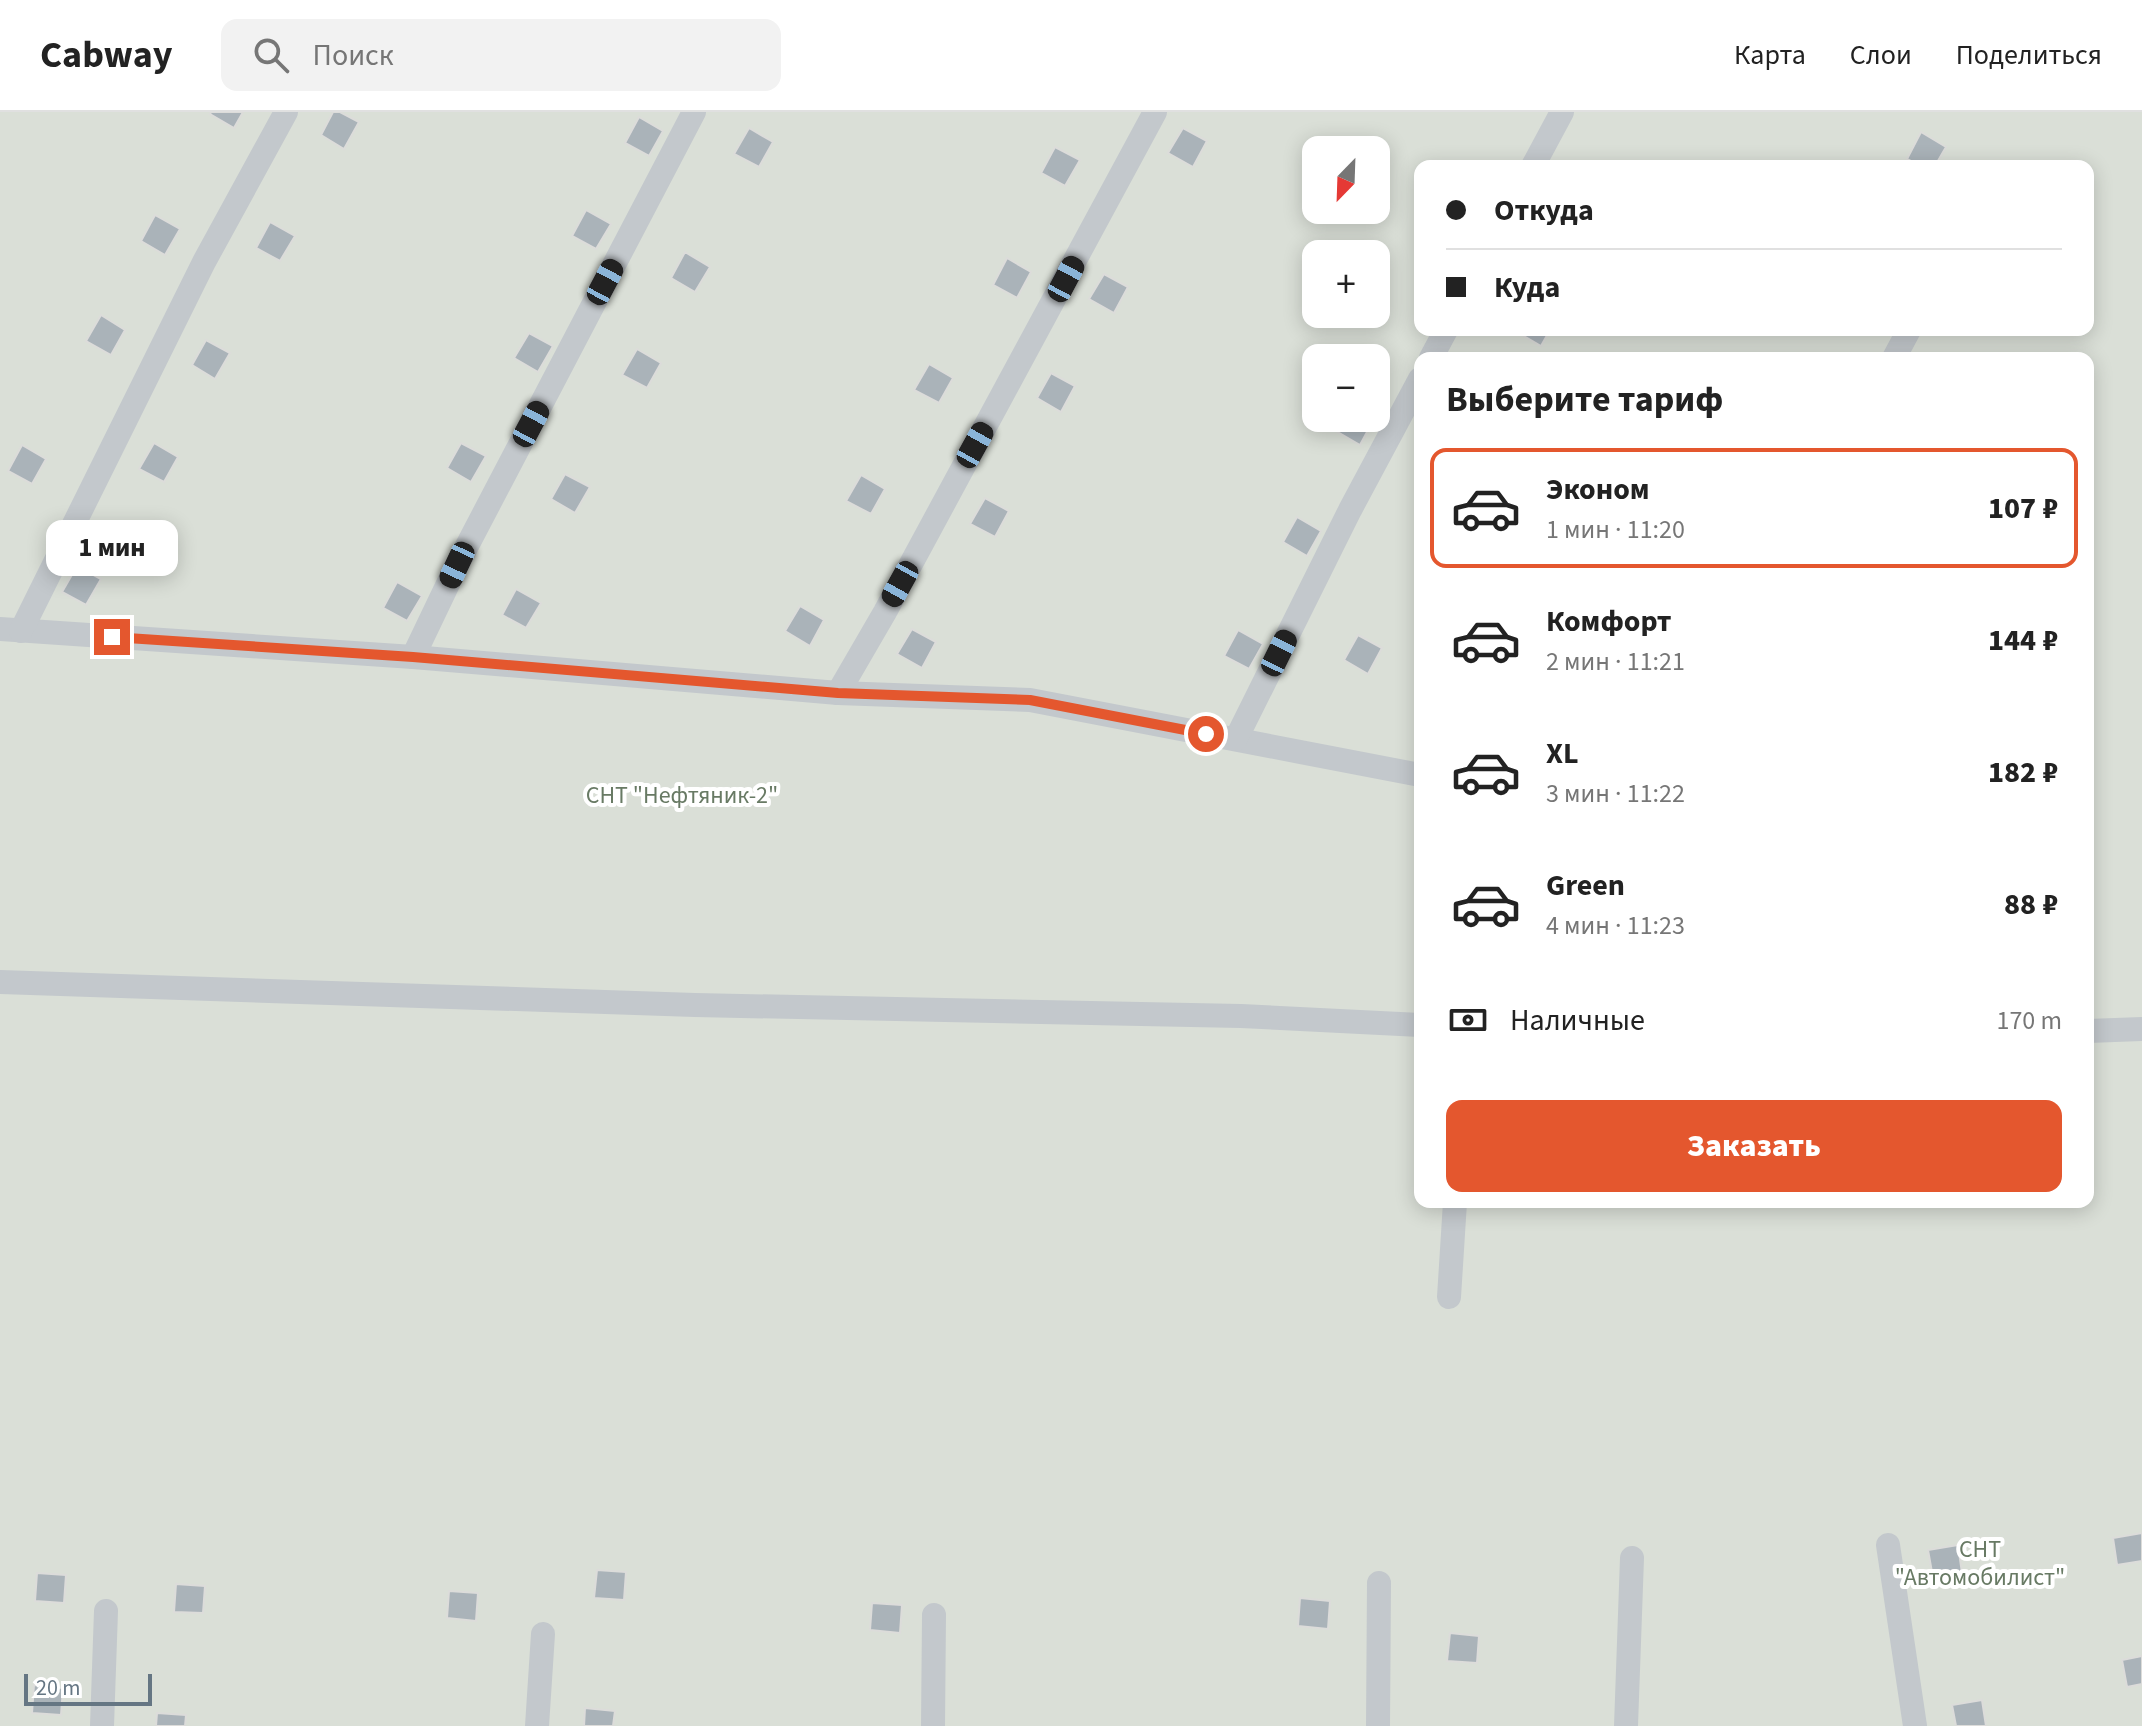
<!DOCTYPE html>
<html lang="ru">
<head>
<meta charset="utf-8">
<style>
  :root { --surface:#fff; --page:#f2f2f2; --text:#222; --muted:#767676; --line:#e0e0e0; --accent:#e4572e }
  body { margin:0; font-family:"Source Sans 3",sans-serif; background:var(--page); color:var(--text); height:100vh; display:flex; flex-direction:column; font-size:30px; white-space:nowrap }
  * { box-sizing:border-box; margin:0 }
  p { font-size:26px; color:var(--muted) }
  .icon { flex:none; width:44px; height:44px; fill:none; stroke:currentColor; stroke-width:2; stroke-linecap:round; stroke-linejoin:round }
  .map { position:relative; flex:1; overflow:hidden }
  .side { position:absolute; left:1414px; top:240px; width:680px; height:856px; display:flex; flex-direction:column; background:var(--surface); border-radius:16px; box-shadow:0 4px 20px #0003 }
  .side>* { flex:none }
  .top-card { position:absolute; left:1414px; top:48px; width:680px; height:176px; border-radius:16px; box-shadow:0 4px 20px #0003; display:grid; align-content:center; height:176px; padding:0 32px; background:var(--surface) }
  .needle { width:52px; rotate:203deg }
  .buttons { position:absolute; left:1302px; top:24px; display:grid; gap:16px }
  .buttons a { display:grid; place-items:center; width:88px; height:88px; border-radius:16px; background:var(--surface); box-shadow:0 4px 20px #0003; font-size:40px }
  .scale { position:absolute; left:24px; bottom:20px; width:128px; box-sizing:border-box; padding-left:8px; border:4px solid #657683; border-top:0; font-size:22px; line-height:28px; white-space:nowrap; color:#657683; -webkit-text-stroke:6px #fff; paint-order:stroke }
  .end { position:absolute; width:36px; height:36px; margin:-18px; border:10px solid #e4572e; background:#fff; box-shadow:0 0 0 4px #fff }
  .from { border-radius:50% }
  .bubble { position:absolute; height:56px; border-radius:16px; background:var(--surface); box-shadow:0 4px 20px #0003; font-size:26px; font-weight:800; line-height:56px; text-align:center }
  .car { position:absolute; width:24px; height:48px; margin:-24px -12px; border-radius:10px; box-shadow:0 0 6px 2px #0007; background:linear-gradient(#222 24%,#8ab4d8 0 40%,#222 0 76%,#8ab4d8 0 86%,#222 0) }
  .top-card b { display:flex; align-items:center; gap:28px; height:76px; font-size:30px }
  .top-card b+b { border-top:2px solid var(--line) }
  .top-card i { width:20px; height:20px; background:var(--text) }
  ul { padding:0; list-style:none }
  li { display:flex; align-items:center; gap:24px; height:120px; margin:0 16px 12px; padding:0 16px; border:4px solid transparent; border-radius:16px }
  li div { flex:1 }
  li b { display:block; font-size:30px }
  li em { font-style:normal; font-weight:800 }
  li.current { border-color:var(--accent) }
  li>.icon { width:72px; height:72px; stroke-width:1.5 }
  h2 { padding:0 32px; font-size:36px; line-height:96px }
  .pay { display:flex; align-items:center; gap:20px; height:88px; padding:0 32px; font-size:30px }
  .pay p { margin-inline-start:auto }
  .action { display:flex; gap:16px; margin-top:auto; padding:16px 32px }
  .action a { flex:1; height:92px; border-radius:16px; background:var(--accent); color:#fff; font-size:32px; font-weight:800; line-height:92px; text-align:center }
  header { display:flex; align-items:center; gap:48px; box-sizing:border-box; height:112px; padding:0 40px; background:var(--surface); border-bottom:2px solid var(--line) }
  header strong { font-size:38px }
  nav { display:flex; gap:44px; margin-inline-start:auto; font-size:28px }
  .search { width:560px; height:72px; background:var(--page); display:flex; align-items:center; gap:20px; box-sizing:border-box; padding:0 28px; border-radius:16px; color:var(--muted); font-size:30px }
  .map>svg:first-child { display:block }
  .green { fill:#dadfd7; fill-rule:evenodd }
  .building { fill:#aab3b9; stroke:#dcdcda; stroke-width:2 }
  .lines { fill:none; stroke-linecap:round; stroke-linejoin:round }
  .service { stroke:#c3c8cc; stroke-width:24 }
  .route { stroke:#e4572e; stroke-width:10 }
  .labels { text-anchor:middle; stroke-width:8; stroke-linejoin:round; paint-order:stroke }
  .park-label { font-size:24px; fill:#687a64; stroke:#fff }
</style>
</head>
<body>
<header>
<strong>Cabway</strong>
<div class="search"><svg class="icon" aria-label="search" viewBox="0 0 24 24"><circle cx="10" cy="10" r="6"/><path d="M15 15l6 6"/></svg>Поиск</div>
<nav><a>Карта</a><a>Слои</a><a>Поделиться</a></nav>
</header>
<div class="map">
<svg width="2142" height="1614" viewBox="0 0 2142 1614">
  <rect width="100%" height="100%" fill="#fafaf8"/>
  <path class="green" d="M0,0H2142V1614H0ZM1316,38H1376V98H1316ZM1420,54H2088V218H1420ZM1316,142H1376V202H1316ZM1316,246H1376V306H1316ZM1420,246H2088V1090H1420Z"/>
  <g class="building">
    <polygon points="211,0 243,0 234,16 210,2"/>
    <polygon points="333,0 340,0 359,10 344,37 321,23"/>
    <polygon points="639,5 663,19 649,44 625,31"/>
    <polygon points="749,16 773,30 759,55 734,42"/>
    <polygon points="1183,16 1207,29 1193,55 1168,41"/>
    <polygon points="1921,20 1946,35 1935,54 1920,54 1907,47"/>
    <polygon points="1055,35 1080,48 1065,74 1041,61"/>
    <polygon points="586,98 611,112 596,137 572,124"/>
    <polygon points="155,103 180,117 165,143 141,129"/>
    <polygon points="270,110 295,124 280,149 256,136"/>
    <polygon points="685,140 710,155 695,180 671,166"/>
    <polygon points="1007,146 1031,160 1017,186 993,173"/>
    <polygon points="1104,162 1128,175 1114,201 1089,187"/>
    <polygon points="101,203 125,218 111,243 86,229"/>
    <polygon points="1518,218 1550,218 1541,234 1517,220"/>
    <polygon points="529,221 553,234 538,260 514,246"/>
    <polygon points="206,228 230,241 215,267 192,253"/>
    <polygon points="637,237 661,251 647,276 622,263"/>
    <polygon points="929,252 953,266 939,291 914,278"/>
    <polygon points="1051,261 1075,274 1061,300 1037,286"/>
    <polygon points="1343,306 1374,307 1360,333 1336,319"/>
    <polygon points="154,331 178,345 164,370 139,357"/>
    <polygon points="461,331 486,344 471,370 447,356"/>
    <polygon points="22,333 46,347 32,372 8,359"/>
    <polygon points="565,362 590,375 575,401 551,387"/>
    <polygon points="861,363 885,377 871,402 846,389"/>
    <polygon points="985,386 1009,399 995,425 970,412"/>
    <polygon points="1297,405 1321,419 1307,444 1283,430"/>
    <polygon points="77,454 101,467 86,493 62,480"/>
    <polygon points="397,470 422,484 407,509 383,496"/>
    <polygon points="516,477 541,491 526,516 502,503"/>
    <polygon points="800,494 824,508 810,534 785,519"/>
    <polygon points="912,517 936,530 922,556 897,542"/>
    <polygon points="1238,518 1263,532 1249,557 1224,544"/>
    <polygon points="1358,523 1382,536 1368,562 1344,548"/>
    <polygon points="2142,1421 2142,1449 2117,1453 2113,1426"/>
    <polygon points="1958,1433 1962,1461 1933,1466 1928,1438"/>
    <polygon points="597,1458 626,1460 624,1488 594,1486"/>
    <polygon points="37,1461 66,1463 64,1491 35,1489"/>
    <polygon points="176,1472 205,1474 203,1501 174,1500"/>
    <polygon points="449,1479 478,1481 476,1509 447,1506"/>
    <polygon points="1300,1486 1330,1489 1328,1517 1298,1514"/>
    <polygon points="872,1491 902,1493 900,1521 870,1518"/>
    <polygon points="1450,1521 1479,1524 1477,1551 1447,1549"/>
    <polygon points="2142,1544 2142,1572 2127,1575 2122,1548"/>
    <polygon points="34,1573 63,1576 61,1603 32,1601"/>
    <polygon points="1982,1588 1986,1614 1956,1614 1952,1593"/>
    <polygon points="585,1596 615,1599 613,1614 584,1614"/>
    <polygon points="157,1601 186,1603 185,1614 156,1614"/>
  </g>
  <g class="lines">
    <g class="service">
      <polyline points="1533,54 1562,0"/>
      <polyline points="1431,246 1446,218"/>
      <polyline points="1894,246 1909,218"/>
      <polyline points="0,517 413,545 838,581 1030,588 1420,663"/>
      <polyline points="21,519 204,150 286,0"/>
      <polyline points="413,545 457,453 694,0"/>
      <polyline points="838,581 885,500 1155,0"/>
      <polyline points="1236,627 1350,398 1420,267"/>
      <polyline points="0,870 695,893 1241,904 1420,913"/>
      <polyline points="2088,919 2142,917"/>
      <polyline points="1449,1185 1455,1090"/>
      <polyline points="1888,1433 1915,1614"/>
      <polyline points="102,1614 106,1499"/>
      <polyline points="537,1614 543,1522"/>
      <polyline points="933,1614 934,1503"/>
      <polyline points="1378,1614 1379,1471"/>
      <polyline points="1626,1614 1632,1446"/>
    </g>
  </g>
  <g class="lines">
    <polyline class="route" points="112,525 413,545 838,581 1030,588 1206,622"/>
  </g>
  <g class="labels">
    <g class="park-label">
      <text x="682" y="691">СНТ "Нефтяник-2"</text>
      <text x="1980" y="1445">СНТ<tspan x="1980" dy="28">"Автомобилист"</tspan></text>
    </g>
  </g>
</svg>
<div class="buttons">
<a><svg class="needle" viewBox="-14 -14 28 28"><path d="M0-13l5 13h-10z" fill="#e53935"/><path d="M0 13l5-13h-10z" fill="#767676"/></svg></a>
<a>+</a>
<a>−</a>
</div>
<div class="scale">20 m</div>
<i class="end from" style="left:1206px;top:622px"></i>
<i class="end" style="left:112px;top:525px"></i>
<div class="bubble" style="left:46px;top:408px;width:132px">1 мин</div>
<i class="car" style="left:1066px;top:167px;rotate:28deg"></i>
<i class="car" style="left:605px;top:170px;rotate:28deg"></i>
<i class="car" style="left:531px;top:312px;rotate:28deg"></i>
<i class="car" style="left:975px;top:333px;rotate:29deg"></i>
<i class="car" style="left:457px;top:453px;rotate:205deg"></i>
<i class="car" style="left:900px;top:472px;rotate:209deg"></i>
<i class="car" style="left:1279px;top:541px;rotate:26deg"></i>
<div class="top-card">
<b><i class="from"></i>Откуда</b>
<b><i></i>Куда</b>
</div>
<section class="side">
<h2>Выберите тариф</h2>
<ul>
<li class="current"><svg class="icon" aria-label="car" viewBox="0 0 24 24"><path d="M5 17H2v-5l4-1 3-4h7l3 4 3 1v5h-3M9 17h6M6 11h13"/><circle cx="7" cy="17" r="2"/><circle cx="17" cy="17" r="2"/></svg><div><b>Эконом</b><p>1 мин · 11:20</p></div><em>107 ₽</em></li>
<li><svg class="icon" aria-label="car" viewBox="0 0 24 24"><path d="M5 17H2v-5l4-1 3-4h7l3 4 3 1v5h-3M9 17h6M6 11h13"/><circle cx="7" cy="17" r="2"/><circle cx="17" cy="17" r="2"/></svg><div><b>Комфорт</b><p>2 мин · 11:21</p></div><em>144 ₽</em></li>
<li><svg class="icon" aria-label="car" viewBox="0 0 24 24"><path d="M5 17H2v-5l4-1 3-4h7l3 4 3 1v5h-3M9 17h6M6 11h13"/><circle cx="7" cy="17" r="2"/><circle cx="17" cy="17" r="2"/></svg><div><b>XL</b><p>3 мин · 11:22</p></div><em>182 ₽</em></li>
<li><svg class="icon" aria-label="car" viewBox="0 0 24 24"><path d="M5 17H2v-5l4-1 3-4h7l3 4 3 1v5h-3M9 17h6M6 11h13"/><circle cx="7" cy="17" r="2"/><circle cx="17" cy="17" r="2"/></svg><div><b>Green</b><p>4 мин · 11:23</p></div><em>88 ₽</em></li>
</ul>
<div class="pay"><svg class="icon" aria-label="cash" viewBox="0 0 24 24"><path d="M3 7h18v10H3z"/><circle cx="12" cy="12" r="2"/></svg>Наличные<p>170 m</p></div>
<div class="action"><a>Заказать</a></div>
</section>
</div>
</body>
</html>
